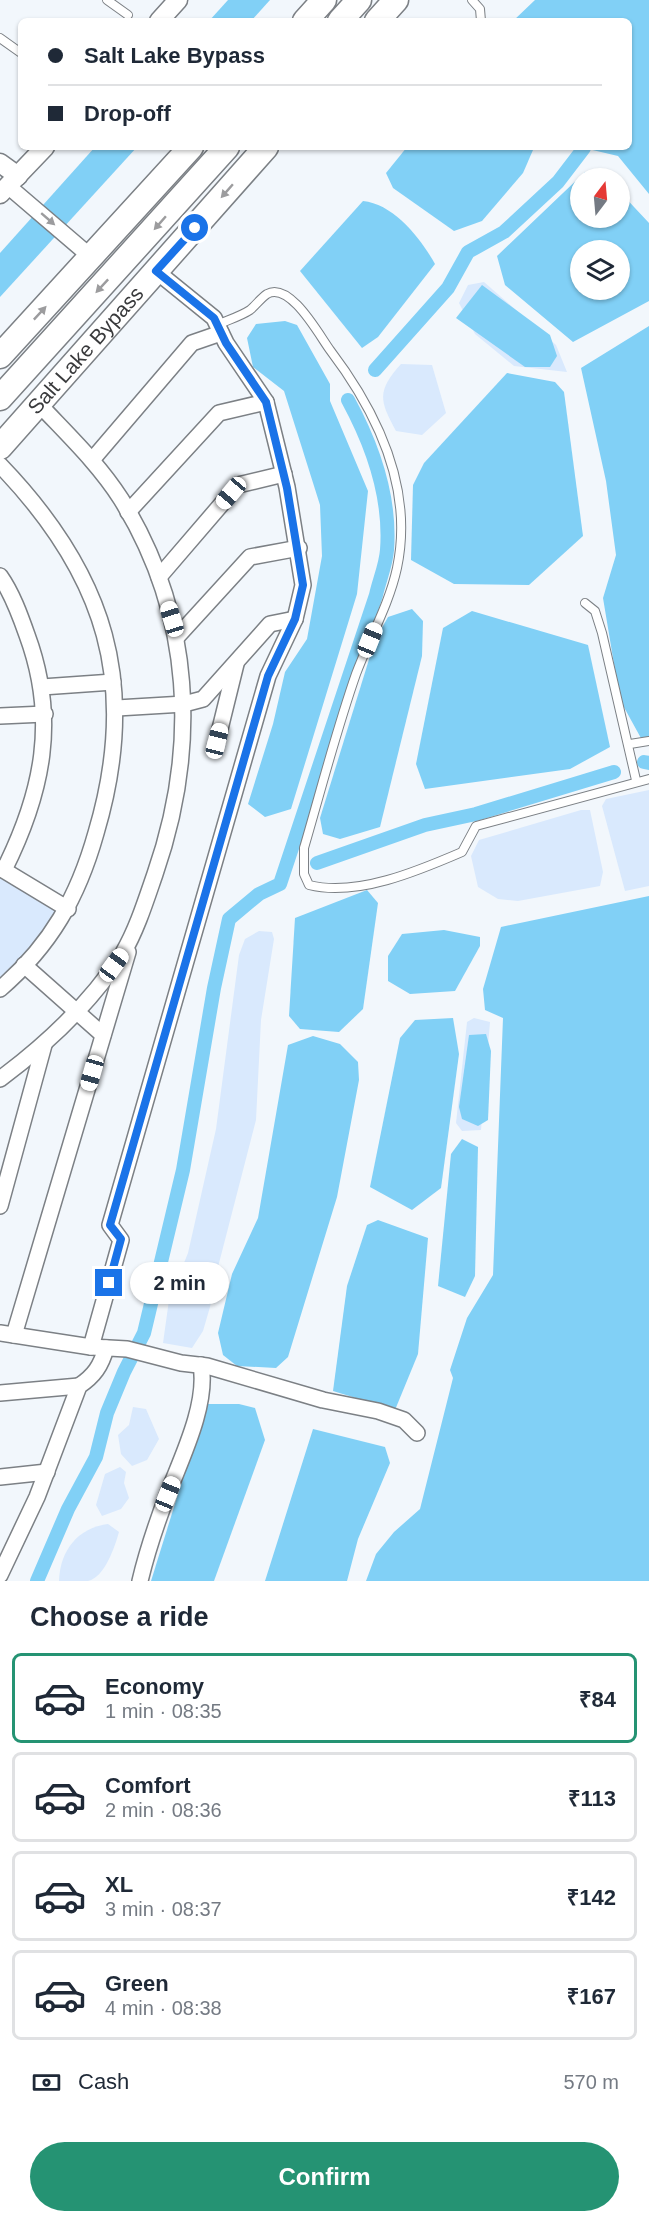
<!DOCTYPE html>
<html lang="en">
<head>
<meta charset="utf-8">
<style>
  :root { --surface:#fff; --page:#f2f2f3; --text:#1f2937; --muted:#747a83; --line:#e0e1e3; --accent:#259373 }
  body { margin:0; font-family:Helvetica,sans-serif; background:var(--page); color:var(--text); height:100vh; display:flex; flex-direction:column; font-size:22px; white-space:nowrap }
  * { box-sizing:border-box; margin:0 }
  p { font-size:20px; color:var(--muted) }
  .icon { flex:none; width:33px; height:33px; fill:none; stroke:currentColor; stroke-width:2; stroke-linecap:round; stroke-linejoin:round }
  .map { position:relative; height:1581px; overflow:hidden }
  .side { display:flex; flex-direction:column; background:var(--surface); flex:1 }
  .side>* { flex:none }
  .guide { position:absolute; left:18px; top:18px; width:614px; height:132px; border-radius:9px; box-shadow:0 2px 4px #0004; display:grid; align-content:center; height:132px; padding:0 30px; background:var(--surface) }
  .needle { width:39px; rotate:16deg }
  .tools { position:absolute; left:570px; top:168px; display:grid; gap:12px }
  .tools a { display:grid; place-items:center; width:60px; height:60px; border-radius:50%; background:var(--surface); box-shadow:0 2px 4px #0004; font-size:30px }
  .end { position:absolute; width:27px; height:27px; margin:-14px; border:8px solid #1a73e8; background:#fff; box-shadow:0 0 0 3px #fff }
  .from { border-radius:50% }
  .bubble { position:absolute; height:42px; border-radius:21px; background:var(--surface); box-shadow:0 2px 4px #0004; font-size:20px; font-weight:600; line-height:42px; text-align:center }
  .car { position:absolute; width:18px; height:36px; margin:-18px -9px; border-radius:8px; box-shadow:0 0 4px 2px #0007; background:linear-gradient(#fff 24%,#345 0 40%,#fff 0 76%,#345 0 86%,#fff 0) }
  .guide b { display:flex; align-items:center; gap:21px; height:57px; font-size:22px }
  .guide b+b { border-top:2px solid var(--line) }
  .guide i { width:15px; height:15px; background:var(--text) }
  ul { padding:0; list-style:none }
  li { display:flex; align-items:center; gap:18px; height:90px; margin:0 12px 9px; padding:0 18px; border:3px solid var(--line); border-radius:9px }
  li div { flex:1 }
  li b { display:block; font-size:22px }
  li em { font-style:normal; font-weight:600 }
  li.active { border-color:var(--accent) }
  li>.icon { width:54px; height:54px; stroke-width:1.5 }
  h2 { padding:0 30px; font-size:27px; line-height:72px }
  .pay { display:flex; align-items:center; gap:15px; height:66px; padding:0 30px; font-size:22px }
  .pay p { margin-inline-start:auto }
  .cta { display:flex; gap:12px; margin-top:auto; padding:12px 30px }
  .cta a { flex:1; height:69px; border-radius:36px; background:var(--accent); color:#fff; font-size:24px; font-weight:600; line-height:69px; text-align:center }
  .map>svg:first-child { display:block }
  .green { fill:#d9e9fd }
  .water { fill:#81d0f6; fill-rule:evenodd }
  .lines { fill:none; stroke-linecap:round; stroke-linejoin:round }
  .canal { stroke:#81d0f6; stroke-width:14 }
  .service-casing { stroke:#7c8085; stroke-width:10 }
  .minor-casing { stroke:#7c8085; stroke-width:18 }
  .tertiary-casing { stroke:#7c8085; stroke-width:21 }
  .primary-casing { stroke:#7c8085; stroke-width:27 }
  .service { stroke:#fff; stroke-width:8 }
  .minor { stroke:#fff; stroke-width:15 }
  .tertiary { stroke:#fff; stroke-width:18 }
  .primary { stroke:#fff; stroke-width:24 }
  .oneway { fill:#9c9c9e }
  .route { stroke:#1a73e8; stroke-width:8 }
  .labels { text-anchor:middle; stroke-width:6; stroke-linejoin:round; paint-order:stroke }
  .street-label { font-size:21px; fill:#393a3c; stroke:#fff }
</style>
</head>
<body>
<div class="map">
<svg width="649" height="1581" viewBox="0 0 649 1581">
  <rect width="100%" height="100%" fill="#f2f7fc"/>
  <g class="green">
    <polygon points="484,282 556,345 567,372 514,366 475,334 459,303 468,285"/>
    <path d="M401,364L432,365L446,413L422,435L396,431C379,400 377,391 401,364Z"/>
    <polygon points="649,790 649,886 625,891 602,806 606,799"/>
    <polygon points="581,810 590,810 603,872 600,886 518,901 498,899 478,887 471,856 479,840"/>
    <polygon points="0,874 60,911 18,964 0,980"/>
    <polygon points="259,931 272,932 274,939 261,1020 256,1120 218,1267 210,1307 203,1331 192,1348 163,1343 169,1300 188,1253 216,1129 239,955 245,939"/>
    <polygon points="474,1018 490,1022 481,1130 462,1131 456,1123 467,1022"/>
    <polygon points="133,1407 146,1409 159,1439 147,1460 132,1466 121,1454 118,1435 129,1425"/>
    <polygon points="120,1467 126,1472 124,1483 129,1498 121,1509 102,1516 96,1505 105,1474"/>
    <path d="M108,1524L119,1532C115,1546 105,1577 88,1581C80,1581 68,1581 59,1581C60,1550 78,1528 108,1524Z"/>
  </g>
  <g class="water">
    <polygon points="228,0 270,0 251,21 209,21"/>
    <polygon points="535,0 649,0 649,194 618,156 584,148 560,147 628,147 628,21 513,21"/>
    <polygon points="95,147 137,147 0,297 0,253"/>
    <polygon points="407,147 528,147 533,150 523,173 482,221 454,231 393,188 386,173"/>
    <path d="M585,172L607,178H580V218H620V192L649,223V301L573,342L505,285L497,256ZM580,250H620V290H580Z"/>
    <path d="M363,201C394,204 421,239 435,264L378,337L362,348L300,271Z"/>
    <polygon points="482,285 550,335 557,356 550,367 525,367 456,318"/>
    <polygon points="285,321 297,325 330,384 330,401 368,491 357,594 291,809 265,817 248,804 273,724 285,672 307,639 322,556 320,505 284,391 253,367 247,338 256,324"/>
    <polygon points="649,326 649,740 642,740 620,700 603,598 616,555 606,481 581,368"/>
    <polygon points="507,373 555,382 564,392 583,536 529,585 454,584 411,560 413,485 424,463"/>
    <polygon points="412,609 423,621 422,656 380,827 340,839 323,834 320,818 375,640 388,617"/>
    <polygon points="472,611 588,645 610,747 570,769 425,789 416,764 443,628"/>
    <polygon points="367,890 378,903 363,1009 339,1032 300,1029 289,1016 295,918"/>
    <polygon points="649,896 649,1581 366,1581 376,1554 394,1532 420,1509 453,1378 450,1370 467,1318 493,1275 503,1018 485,1010 483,989 501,927"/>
    <polygon points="444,930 480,937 480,946 455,991 410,994 388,981 388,956 402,934"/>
    <polygon points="453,1018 459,1054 441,1188 412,1210 370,1187 400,1038 415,1020"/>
    <polygon points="486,1034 491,1051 488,1120 478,1126 462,1119 459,1107 469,1035"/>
    <polygon points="313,1036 340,1044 358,1062 359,1080 337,1197 288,1357 276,1368 237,1366 223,1355 218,1333 232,1274 258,1218 288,1045"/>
    <polygon points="462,1139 478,1147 475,1276 465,1297 438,1286 451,1154"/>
    <polygon points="378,1220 428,1238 418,1354 395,1410 333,1391 347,1286 367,1225"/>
    <polygon points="206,1404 239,1404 255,1408 265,1440 214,1581 151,1581"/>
    <polygon points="313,1429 385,1447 390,1463 358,1539 347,1581 265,1581"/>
  </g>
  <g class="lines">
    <g class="canal">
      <polyline points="375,370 448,288 468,252 504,232 558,182 584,148"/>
      <polyline points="644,762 649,763"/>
      <polyline points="317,863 425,825 476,814 614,772"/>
      <path d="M37,1581L68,1509L96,1457L107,1413L124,1372L144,1333L183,1170L214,988L229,919L259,894L280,884L376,595C379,581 386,565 387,550C391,497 373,446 348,400"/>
    </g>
    <defs>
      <g id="service">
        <polyline points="107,0 128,15"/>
        <polyline points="472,0 480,9 481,21"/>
        <polyline points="0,38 21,53"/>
        <path d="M217,325C228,320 241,316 250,310C256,305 261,298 267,294C290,281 319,335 330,350C377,412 414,488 397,568C389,605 369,639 356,674C336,731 321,790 304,848V874L309,885C357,897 418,871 462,852L476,826L649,779"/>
        <polyline points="585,603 595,611 602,633 636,780"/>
        <polyline points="630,744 649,741"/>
      </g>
      <g id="minor">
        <polyline points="8,186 91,257"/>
        <polyline points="92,460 192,343 221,333"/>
        <path d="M0,465C106,575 140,685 96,833C78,897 51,945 0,989"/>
        <polyline points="128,512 219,413 266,402"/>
        <path d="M0,576C12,593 20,615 27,635C58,719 43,792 4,870"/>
        <polyline points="159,577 238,485 284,474"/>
        <polyline points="176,638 250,557 299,548"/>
        <polyline points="42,687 113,682"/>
        <polyline points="117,708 184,704 203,699 270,624 295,619"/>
        <polyline points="0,716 45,714"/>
        <polyline points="217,741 236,664"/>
        <polyline points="0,868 68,909"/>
        <polyline points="24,965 103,1035"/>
        <path d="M0,1079C47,1044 91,1003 123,953C137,929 146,900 155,874C199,747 193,615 121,499C98,463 67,434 38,403"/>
        <polyline points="0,1206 44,1045"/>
        <polyline points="0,1333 91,1347 127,1349 181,1363 207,1366 323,1400 378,1411 404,1420 417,1433"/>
        <polyline points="14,1335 128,952"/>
        <polyline points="91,1347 121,1240 110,1225 268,676 295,619 303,585 287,487 266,402 226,343 214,318 156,271"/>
        <polyline points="0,1393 79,1386"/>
        <polyline points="0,1477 47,1472"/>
        <path d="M0,1575L37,1497L79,1386C94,1376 101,1366 106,1348"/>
        <path d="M140,1581C147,1551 157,1522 168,1493C182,1457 208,1404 201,1365"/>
      </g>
      <g id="tertiary">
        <polyline points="159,21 178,0"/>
        <polyline points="0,163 18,176"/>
        <polyline points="0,194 45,147"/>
      </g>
      <g id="primary">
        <polyline points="305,21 324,0"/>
        <polyline points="340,21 359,0"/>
        <polyline points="377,21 396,0"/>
        <polyline points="0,356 191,147"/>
        <polyline points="0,398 227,147"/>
        <path id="s1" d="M0,447L266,147"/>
      </g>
    </defs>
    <use href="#service" class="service-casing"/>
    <use href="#minor" class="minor-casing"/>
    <use href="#tertiary" class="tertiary-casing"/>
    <use href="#primary" class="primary-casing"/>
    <use href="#service" class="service"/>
    <use href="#minor" class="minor"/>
    <use href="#tertiary" class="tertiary"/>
    <use href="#primary" class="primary"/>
  </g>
  <defs><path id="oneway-solid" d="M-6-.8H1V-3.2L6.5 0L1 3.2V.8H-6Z" transform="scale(1.5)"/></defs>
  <g class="oneway">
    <use href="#oneway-solid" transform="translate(227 191) rotate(131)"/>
    <use href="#oneway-solid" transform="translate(48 219) rotate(41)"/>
    <use href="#oneway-solid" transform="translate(160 223) rotate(131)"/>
    <use href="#oneway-solid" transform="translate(102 286) rotate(133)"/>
    <use href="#oneway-solid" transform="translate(40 313) rotate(-47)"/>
  </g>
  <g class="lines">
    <polyline class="route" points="109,1283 121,1239 110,1225 268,676 295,619 303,585 287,488 266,402 226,343 214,318 156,271 195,228"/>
  </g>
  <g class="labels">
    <g class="street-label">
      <text dy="7" stroke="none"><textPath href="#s1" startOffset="129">Salt Lake Bypass</textPath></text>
    </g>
  </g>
</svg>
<div class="tools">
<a><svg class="needle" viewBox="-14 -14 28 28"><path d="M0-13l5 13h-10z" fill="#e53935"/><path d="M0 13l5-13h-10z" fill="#747a83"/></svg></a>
<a><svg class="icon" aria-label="layers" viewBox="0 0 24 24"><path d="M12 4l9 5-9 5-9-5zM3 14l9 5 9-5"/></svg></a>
</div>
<i class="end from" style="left:195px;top:228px"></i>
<i class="end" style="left:109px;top:1283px"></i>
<div class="bubble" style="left:130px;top:1262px;width:99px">2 min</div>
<i class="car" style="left:231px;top:493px;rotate:220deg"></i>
<i class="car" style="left:172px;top:619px;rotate:343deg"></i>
<i class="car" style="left:370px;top:640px;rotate:22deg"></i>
<i class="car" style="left:217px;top:741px;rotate:14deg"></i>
<i class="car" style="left:114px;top:965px;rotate:36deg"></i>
<i class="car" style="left:92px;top:1073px;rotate:196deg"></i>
<i class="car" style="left:168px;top:1494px;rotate:22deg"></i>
<div class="guide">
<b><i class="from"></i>Salt Lake Bypass</b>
<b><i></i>Drop-off</b>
</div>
</div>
<section class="side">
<h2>Choose a ride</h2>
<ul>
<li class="active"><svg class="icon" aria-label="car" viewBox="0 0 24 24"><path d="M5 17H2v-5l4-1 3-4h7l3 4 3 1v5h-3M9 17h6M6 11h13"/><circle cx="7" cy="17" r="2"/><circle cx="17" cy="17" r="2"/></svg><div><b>Economy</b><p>1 min · 08:35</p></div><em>₹84</em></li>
<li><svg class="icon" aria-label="car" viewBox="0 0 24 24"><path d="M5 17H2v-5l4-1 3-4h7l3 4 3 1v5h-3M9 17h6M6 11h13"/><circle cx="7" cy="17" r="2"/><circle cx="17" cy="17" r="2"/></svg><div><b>Comfort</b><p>2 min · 08:36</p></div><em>₹113</em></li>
<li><svg class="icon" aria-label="car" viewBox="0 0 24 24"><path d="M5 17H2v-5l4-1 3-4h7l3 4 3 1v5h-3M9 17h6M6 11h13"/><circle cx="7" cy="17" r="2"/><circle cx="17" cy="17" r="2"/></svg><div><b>XL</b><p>3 min · 08:37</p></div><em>₹142</em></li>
<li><svg class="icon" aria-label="car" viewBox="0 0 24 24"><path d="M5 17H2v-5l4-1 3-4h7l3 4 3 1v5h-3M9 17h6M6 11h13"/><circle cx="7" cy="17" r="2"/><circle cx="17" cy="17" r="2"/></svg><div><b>Green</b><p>4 min · 08:38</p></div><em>₹167</em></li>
</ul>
<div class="pay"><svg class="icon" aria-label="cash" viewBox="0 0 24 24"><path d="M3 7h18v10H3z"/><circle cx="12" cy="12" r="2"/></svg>Cash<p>570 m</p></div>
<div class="cta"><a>Confirm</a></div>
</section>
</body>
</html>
